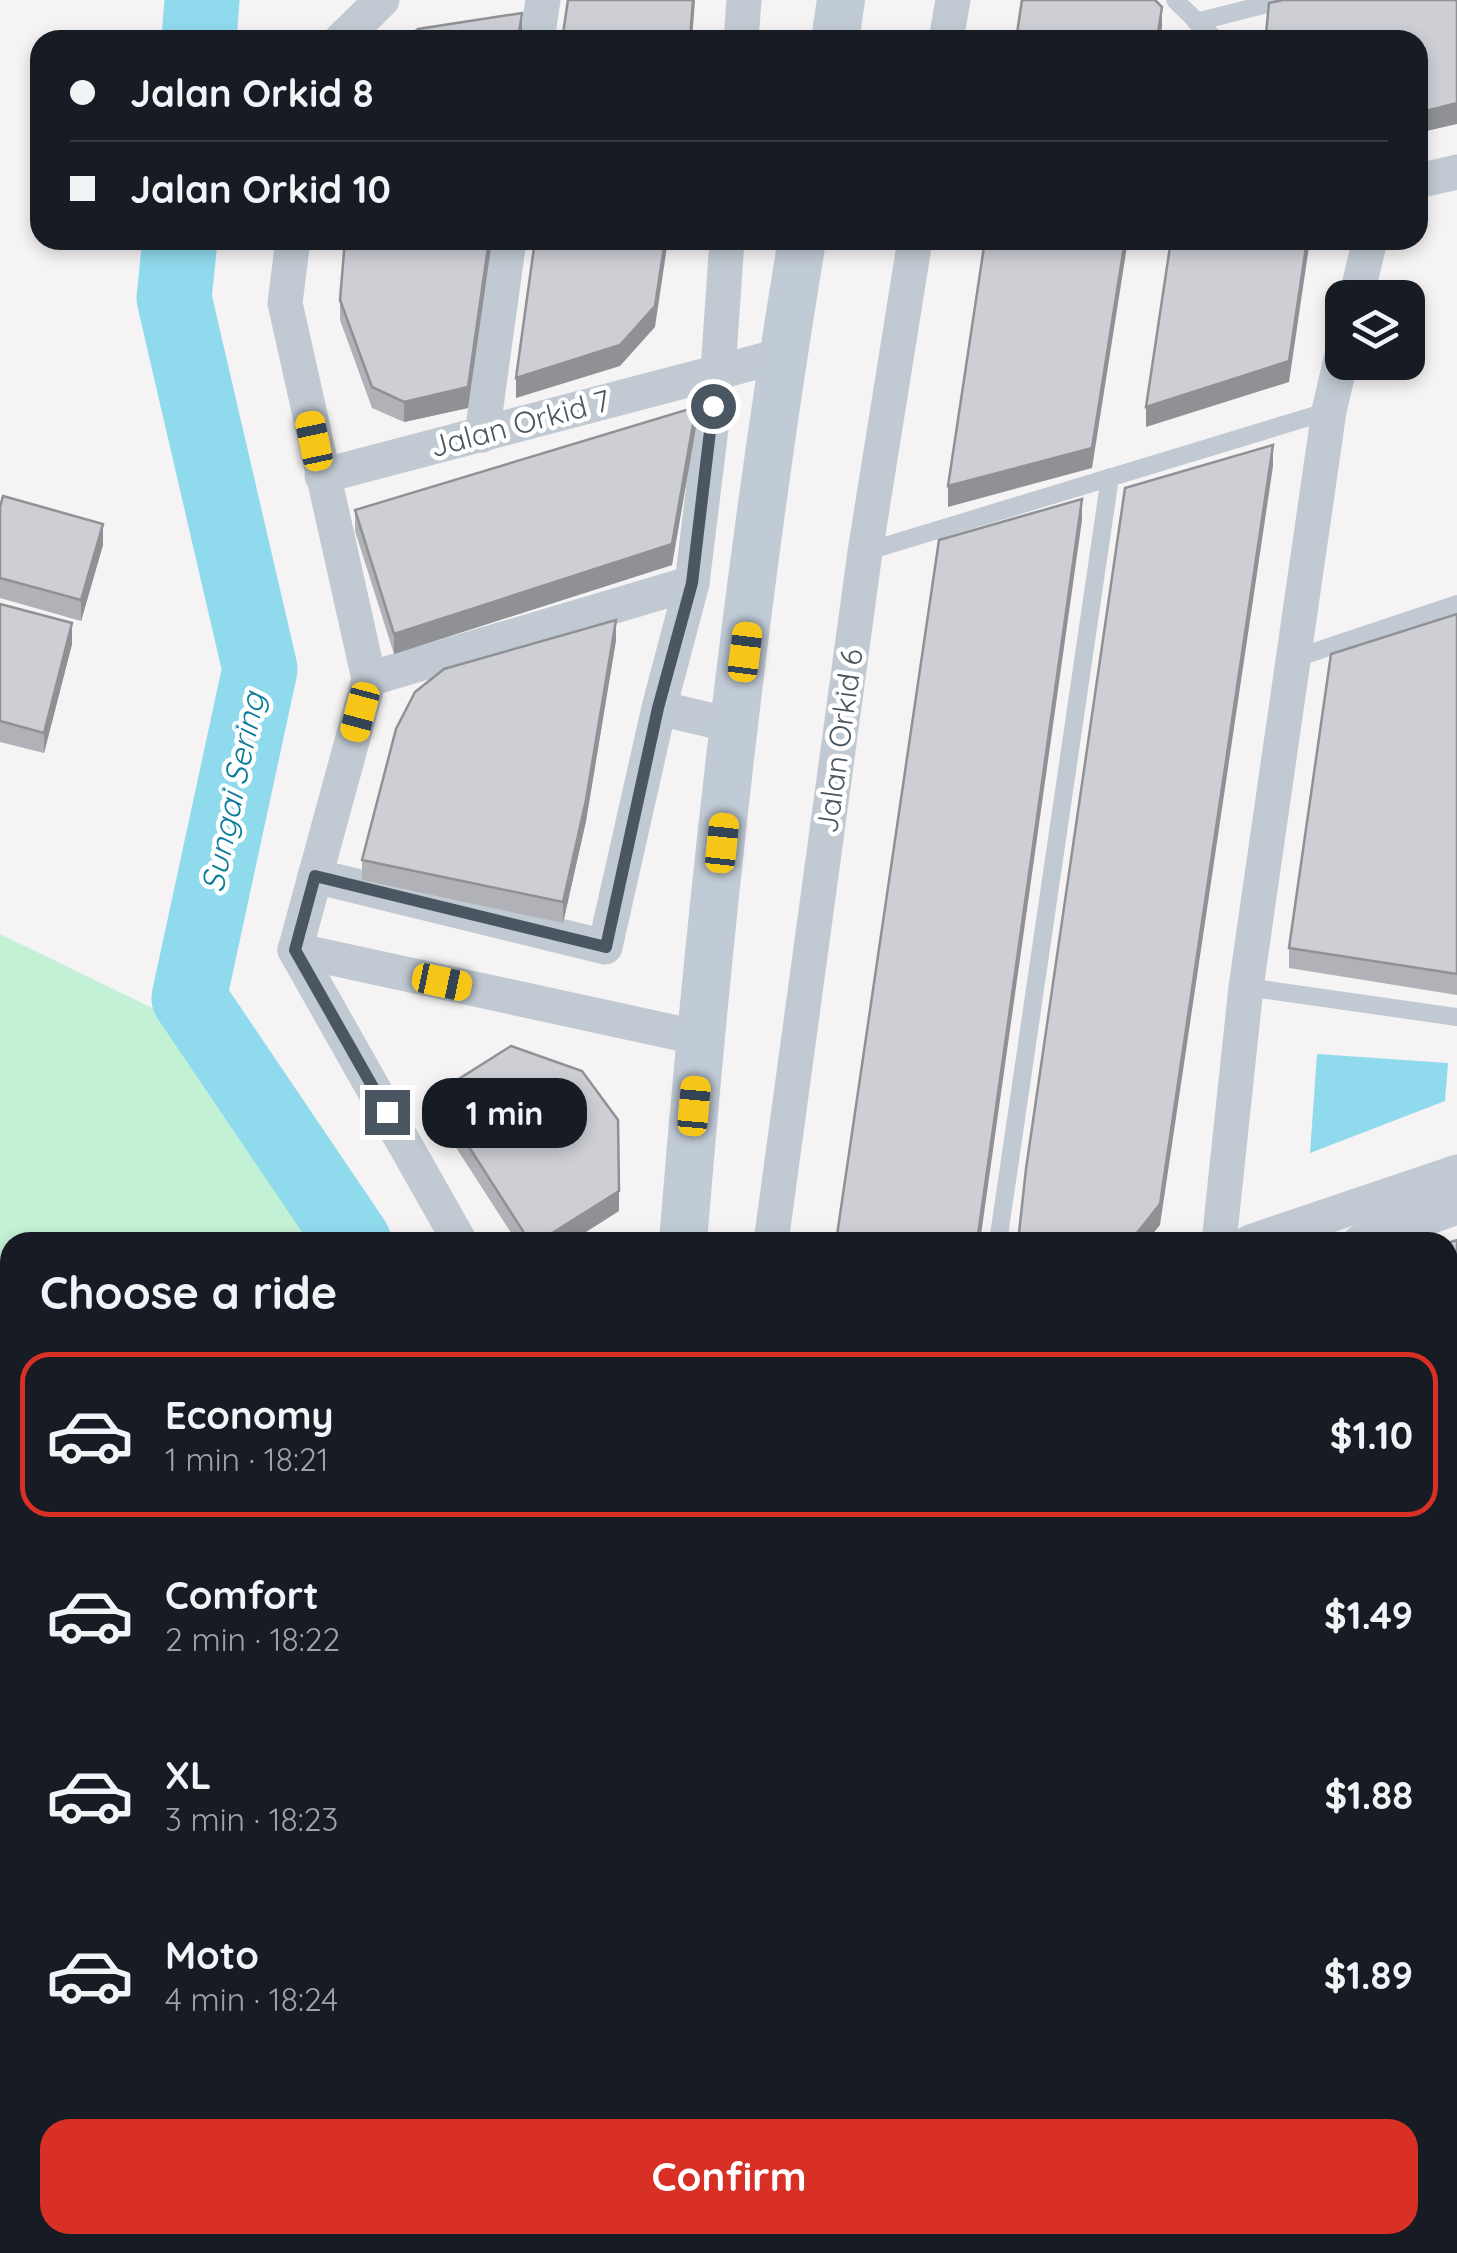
<!DOCTYPE html>
<html lang="en">
<head>
<meta charset="utf-8">
<style>
  :root { --surface:#171b24; --page:#20242c; --text:#f1f3f6; --muted:#9ea1a6; --line:#363941; --accent:#d93025 }
  body { margin:0; font-family:Quicksand,sans-serif; background:var(--page); color:var(--text); height:100vh; display:flex; flex-direction:column; font-size:38px; white-space:nowrap }
  * { box-sizing:border-box; margin:0 }
  p { font-size:32px; color:var(--muted) }
  .icon { flex:none; width:55px; height:55px; fill:none; stroke:currentColor; stroke-width:2; stroke-linecap:round; stroke-linejoin:round }
  .map { position:relative; flex:1; overflow:hidden }
  .panel { position:absolute; left:0px; top:1232px; width:1458px; height:1022px; display:flex; flex-direction:column; background:var(--surface); border-radius:30px 30px 0 0; box-shadow:0 5px 15px #0003 }
  .panel>* { flex:none }
  .banner { position:absolute; left:30px; top:30px; width:1398px; height:220px; border-radius:30px; box-shadow:0 5px 15px #0003; display:grid; align-content:center; height:220px; padding:0 40px; background:var(--surface) }
  .tools { position:absolute; left:1325px; top:280px; display:grid; gap:20px }
  .tools a { display:grid; place-items:center; width:100px; height:100px; border-radius:20px; background:var(--surface); box-shadow:0 5px 15px #0003; font-size:50px }
  .end { position:absolute; width:45px; height:45px; margin:-22px; border:12px solid #4a5661; background:#fff; box-shadow:0 0 0 5px #fff }
  .from { border-radius:50% }
  .bubble { position:absolute; height:70px; border-radius:30px; background:var(--surface); box-shadow:0 5px 15px #0003; font-size:32px; font-weight:700; line-height:70px; text-align:center }
  .car { position:absolute; width:30px; height:60px; margin:-30px -15px; border-radius:12px; box-shadow:0 0 8px 2px #0007; background:linear-gradient(#f5c518 24%,#345 0 40%,#f5c518 0 76%,#345 0 86%,#f5c518 0) }
  .banner b { display:flex; align-items:center; gap:35px; height:95px; font-size:38px }
  .banner b+b { border-top:2px solid var(--line) }
  .banner i { width:25px; height:25px; background:var(--text) }
  ul { padding:0; list-style:none }
  li { display:flex; align-items:center; gap:30px; height:165px; margin:0 20px 15px; padding:0 20px; border:5px solid transparent; border-radius:30px }
  li div { flex:1 }
  li b { display:block; font-size:38px }
  li em { font-style:normal; font-weight:700 }
  li.current { border-color:var(--accent) }
  li>.icon { width:90px; height:90px; stroke-width:1.5 }
  h2 { padding:0 40px; font-size:45px; line-height:120px }
  .button { display:flex; gap:20px; margin-top:auto; padding:20px 40px }
  .button a { flex:1; height:115px; border-radius:30px; background:var(--accent); color:#fff; font-size:40px; font-weight:700; line-height:115px; text-align:center }
  .map>svg:first-child { display:block }
  .green { fill:#c3f1d5 }
  .water { fill:#90daee }
  .lines { fill:none; stroke-linecap:round; stroke-linejoin:round }
  .river { stroke:#90daee; stroke-width:75 }
  .lane { stroke:#c1cad2; stroke-width:18 }
  .street { stroke:#c1cad2; stroke-width:35 }
  .secondary { stroke:#c1cbd6; stroke-width:48 }
  .wall { fill:#b0b2b7 }
  .shaded-wall { fill:#909195 }
  .building { fill:#cdcfd5; stroke:#909195; stroke-width:2.5 }
  .route { stroke:#4a5661; stroke-width:12 }
  .labels { text-anchor:middle; stroke-width:9; stroke-linejoin:round; paint-order:stroke }
  .street-label { font-size:30px; fill:#4a5661; stroke:#fff }
  .water-label { font-size:32px; font-style:italic; fill:#0c7c9b; stroke:#fff }
</style>
</head>
<body>
<div class="map">
<svg width="1457" height="2253" viewBox="0 0 1457 2253">
  <rect width="100%" height="100%" fill="#f5f3f3"/>
  <polygon class="green" points="0,934 173,1018 328,1242 10,1242 10,2171 0,2188"/>
  <polygon class="water" points="1317,1054 1448,1063 1445,1101 1310,1153"/>
  <g class="lines">
    <g class="river">
      <polyline points="199,40 202,0"/>
      <polyline points="180,240 174,298 260,669 189,998 354,1242"/>
    </g>
    <g class="lane">
      <polyline points="1175,0 1216,40"/>
      <polyline points="1196,22 1283,0"/>
      <polyline points="865,552 1329,411"/>
      <polyline points="1293,659 1457,604"/>
      <polyline points="1246,987 1457,1017"/>
      <polyline points="998,1242 1110,477"/>
      <polyline points="1448,1638 1457,1635"/>
      <polyline points="1448,2032 1457,2029"/>
    </g>
    <g class="street">
      <polyline points="341,40 382,0"/>
      <polyline points="537,40 543,0"/>
      <polyline points="741,40 744,0"/>
      <polyline points="946,40 953,0"/>
      <polyline points="1418,181 1457,172"/>
      <polyline points="293,240 285,303 369,679 295,950 460,1242"/>
      <polyline points="1356,298 1370,240"/>
      <polyline points="482,435 509,240"/>
      <polyline points="322,476 783,355"/>
      <polyline points="369,679 692,583"/>
      <polyline points="659,708 735,726"/>
      <polyline points="315,876 605,947 659,708 692,583 718,371 727,240"/>
      <polyline points="295,950 700,1038"/>
      <polyline points="771,1242 865,552 915,240"/>
      <polyline points="1219,1242 1246,987 1329,411 1342,355"/>
      <polyline points="1250,1242 1457,1172"/>
      <polyline points="1360,1242 1457,1207"/>
      <polyline points="1448,1441 1457,1437"/>
      <polyline points="1448,1856 1457,1853"/>
      <polyline points="1448,2228 1457,2225"/>
      <polyline points="887,2245 899,2253"/>
      <polyline points="52,2253 57,2245"/>
      <polyline points="493,2253 498,2245"/>
      <polyline points="1378,2253 1400,2245"/>
    </g>
    <g class="secondary">
      <polyline points="835,40 841,0"/>
      <path d="M683,1242C710,908 747,572 802,240"/>
      <polyline points="1168,2245 1174,2253"/>
    </g>
  </g>
  <g class="wall">
    <polygon points="345,240 492,240 468,408 404,422 372,408 340,320 340,300"/>
    <polygon points="696,427 672,565 394,654 355,531 355,510"/>
    <polygon points="0,507 103,545 81,621 0,598"/>
    <polygon points="0,604 72,644 44,753 0,742"/>
    <polygon points="1457,614 1457,995 1289,968 1289,948"/>
    <polygon points="616,640 586,821 563,923 362,880 362,860"/>
    <polygon points="435,1094 619,1211 570,1242 517,1242 435,1115"/>
    <polygon points="574,2245 837,2245 850,2253 587,2253"/>
  </g>
  <g class="shaded-wall">
    <polygon points="693,0 695,0 692,40 690,40"/>
    <polygon points="1162,7 1162,27 1160,40 1157,40"/>
    <polygon points="522,13 522,34 521,40 518,40"/>
    <polygon points="1457,103 1457,124 1418,133 1418,113"/>
    <polygon points="489,240 492,240 468,408 404,422 404,402"/>
    <polygon points="665,240 668,240 655,327 620,366 516,398 516,378"/>
    <polygon points="1125,240 1128,240 1092,468 948,507 948,486"/>
    <polygon points="1307,240 1310,240 1289,382 1146,427 1146,407"/>
    <polygon points="696,407 696,427 672,565 394,654 394,634"/>
    <polygon points="1273,445 1273,466 1160,1225 1146,1242 1120,1242 1257,542"/>
    <polygon points="1082,499 1082,520 980,1242 977,1242"/>
    <polygon points="103,524 103,545 81,621 81,600"/>
    <polygon points="616,620 616,640 586,821 563,923 563,902"/>
    <polygon points="72,623 72,644 44,753 44,733"/>
    <polygon points="619,1191 619,1211 570,1242 538,1242"/>
    <polygon points="1457,1342 1457,1362 1448,1366 1448,1345"/>
    <polygon points="1457,1596 1457,1617 1448,1620 1448,1599"/>
    <polygon points="1457,1756 1457,1777 1448,1780 1448,1759"/>
    <polygon points="1457,1995 1457,2016 1448,2019 1448,1998"/>
    <polygon points="1457,2150 1457,2171 1448,2174 1448,2153"/>
    <polygon points="234,2245 242,2245 237,2253 230,2253"/>
    <polygon points="397,2245 405,2245 400,2253 392,2253"/>
  </g>
  <g class="building">
    <polygon points="568,0 693,0 690,40 562,40"/>
    <polygon points="1022,0 1155,0 1162,7 1157,40 1016,40"/>
    <polygon points="1283,0 1457,0 1457,103 1418,113 1418,40 1273,40 1266,34 1269,3"/>
    <polygon points="522,13 518,40 405,40 418,29"/>
    <polygon points="345,240 489,240 468,387 404,402 372,387 340,300"/>
    <polygon points="535,240 665,240 655,306 620,345 516,378"/>
    <polygon points="985,240 1125,240 1092,448 948,486"/>
    <polygon points="1171,240 1307,240 1289,361 1146,407"/>
    <polygon points="696,407 672,544 394,634 355,510"/>
    <polygon points="1273,445 1160,1204 1133,1238 1120,1242 1018,1242 1026,1169 1125,488"/>
    <polygon points="3,496 103,524 81,600 0,578 0,507"/>
    <polygon points="1082,499 977,1242 836,1242 939,540"/>
    <polygon points="0,604 72,623 44,733 0,721"/>
    <polygon points="1457,614 1457,974 1289,948 1331,654"/>
    <polygon points="616,620 586,800 563,902 362,860 396,729 415,692 444,669"/>
    <polygon points="511,1046 582,1071 618,1120 619,1191 538,1242 530,1242 435,1094"/>
    <polygon points="1457,1240 1457,1342 1448,1345 1448,1243"/>
    <polygon points="1457,1479 1457,1596 1448,1599 1448,1482"/>
    <polygon points="1457,1652 1457,1756 1448,1759 1448,1656"/>
    <polygon points="1457,1877 1457,1995 1448,1998 1448,1881"/>
    <polygon points="1457,2048 1457,2150 1448,2153 1448,2051"/>
    <polygon points="108,2245 234,2245 230,2253 104,2253"/>
    <polygon points="272,2245 397,2245 392,2253 268,2253"/>
    <polygon points="596,2245 837,2245 850,2253 609,2253"/>
  </g>
  <g class="lines">
    <polyline class="route" points="387,1112 295,950 315,876 606,947 658,708 692,583 713,406"/>
  </g>
  <g class="labels">
    <g class="street-label">
      <text transform="translate(520 424) rotate(-15)" y="10">Jalan Orkid 7</text>
      <text transform="translate(840 741) rotate(-82)" y="10">Jalan Orkid 6</text>
    </g>
    <g class="water-label">
      <text transform="translate(233 792) rotate(-78)" y="11">Sungai Sering</text>
    </g>
  </g>
</svg>
<div class="tools">
<a><svg class="icon" aria-label="layers" viewBox="0 0 24 24"><path d="M12 4l9 5-9 5-9-5zM3 14l9 5 9-5"/></svg></a>
</div>
<i class="end from" style="left:713px;top:406px"></i>
<i class="end" style="left:387px;top:1112px"></i>
<div class="bubble" style="left:422px;top:1078px;width:165px">1 min</div>
<i class="car" style="left:314px;top:441px;rotate:348deg"></i>
<i class="car" style="left:745px;top:652px;rotate:7deg"></i>
<i class="car" style="left:360px;top:712px;rotate:195deg"></i>
<i class="car" style="left:722px;top:843px;rotate:6deg"></i>
<i class="car" style="left:442px;top:982px;rotate:102deg"></i>
<i class="car" style="left:694px;top:1106px;rotate:5deg"></i>
<div class="banner">
<b><i class="from"></i>Jalan Orkid 8</b>
<b><i></i>Jalan Orkid 10</b>
</div>
<section class="panel">
<h2>Choose a ride</h2>
<ul>
<li class="current"><svg class="icon" aria-label="car" viewBox="0 0 24 24"><path d="M5 17H2v-5l4-1 3-4h7l3 4 3 1v5h-3M9 17h6M6 11h13"/><circle cx="7" cy="17" r="2"/><circle cx="17" cy="17" r="2"/></svg><div><b>Economy</b><p>1 min · 18:21</p></div><em>$1.10</em></li>
<li><svg class="icon" aria-label="car" viewBox="0 0 24 24"><path d="M5 17H2v-5l4-1 3-4h7l3 4 3 1v5h-3M9 17h6M6 11h13"/><circle cx="7" cy="17" r="2"/><circle cx="17" cy="17" r="2"/></svg><div><b>Comfort</b><p>2 min · 18:22</p></div><em>$1.49</em></li>
<li><svg class="icon" aria-label="car" viewBox="0 0 24 24"><path d="M5 17H2v-5l4-1 3-4h7l3 4 3 1v5h-3M9 17h6M6 11h13"/><circle cx="7" cy="17" r="2"/><circle cx="17" cy="17" r="2"/></svg><div><b>XL</b><p>3 min · 18:23</p></div><em>$1.88</em></li>
<li><svg class="icon" aria-label="car" viewBox="0 0 24 24"><path d="M5 17H2v-5l4-1 3-4h7l3 4 3 1v5h-3M9 17h6M6 11h13"/><circle cx="7" cy="17" r="2"/><circle cx="17" cy="17" r="2"/></svg><div><b>Moto</b><p>4 min · 18:24</p></div><em>$1.89</em></li>
</ul>
<div class="button"><a>Confirm</a></div>
</section>
</div>
</body>
</html>
